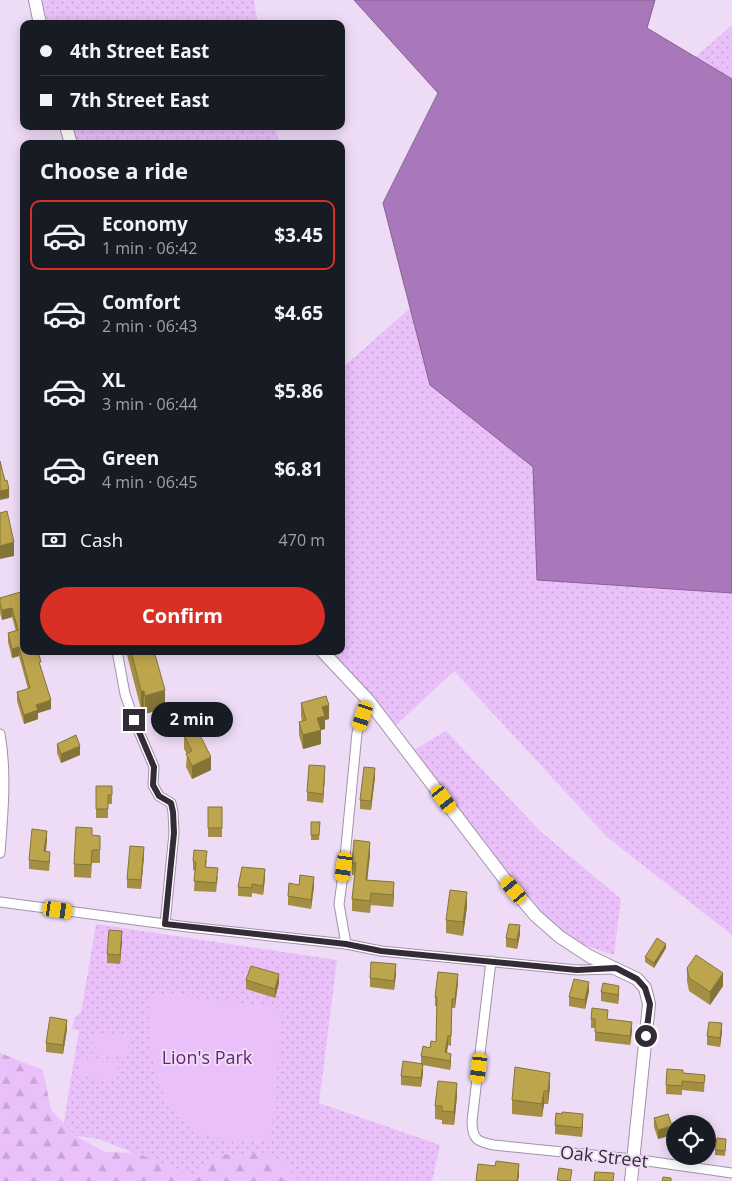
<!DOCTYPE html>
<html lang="en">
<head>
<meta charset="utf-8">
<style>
  :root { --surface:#171b24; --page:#20242c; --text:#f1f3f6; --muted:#9ea1a6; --line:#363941; --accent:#d93025 }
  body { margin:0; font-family:"Open Sans",sans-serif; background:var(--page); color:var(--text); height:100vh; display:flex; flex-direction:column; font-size:19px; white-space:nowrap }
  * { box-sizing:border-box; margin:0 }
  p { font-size:16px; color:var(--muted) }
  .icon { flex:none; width:28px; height:28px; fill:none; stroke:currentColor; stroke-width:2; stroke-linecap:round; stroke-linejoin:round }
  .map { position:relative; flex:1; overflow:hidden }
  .side { position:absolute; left:20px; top:140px; width:325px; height:515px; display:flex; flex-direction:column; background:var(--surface); border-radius:10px; box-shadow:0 2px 12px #0003 }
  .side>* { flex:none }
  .banner { position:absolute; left:20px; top:20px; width:325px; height:110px; border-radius:10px; box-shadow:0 2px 12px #0003; display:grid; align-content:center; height:110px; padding:0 20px; background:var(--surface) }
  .tools { position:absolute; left:666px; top:1115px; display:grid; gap:10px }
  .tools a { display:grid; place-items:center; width:50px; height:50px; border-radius:50%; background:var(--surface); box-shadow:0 2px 12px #0003; font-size:25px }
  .end { position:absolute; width:22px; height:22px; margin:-11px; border:6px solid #332b35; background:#fff; box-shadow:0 0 0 2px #fff }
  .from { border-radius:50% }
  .bubble { position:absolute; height:35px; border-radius:18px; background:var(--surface); box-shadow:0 2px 12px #0003; font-size:16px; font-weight:700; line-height:35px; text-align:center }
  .car { position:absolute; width:15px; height:30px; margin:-15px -8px; border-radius:6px; box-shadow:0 0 4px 1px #0007; background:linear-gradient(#f5c518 24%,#345 0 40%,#f5c518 0 76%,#345 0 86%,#f5c518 0) }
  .banner b { display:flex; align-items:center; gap:18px; height:48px; font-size:19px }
  .banner b+b { border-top:1px solid var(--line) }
  .banner i { width:12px; height:12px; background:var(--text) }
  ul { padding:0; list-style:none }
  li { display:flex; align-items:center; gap:15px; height:70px; margin:0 10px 8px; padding:0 10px; border:2px solid transparent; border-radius:10px }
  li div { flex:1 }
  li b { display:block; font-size:19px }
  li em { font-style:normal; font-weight:700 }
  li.on { border-color:var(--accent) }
  li>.icon { width:45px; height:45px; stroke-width:1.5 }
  h2 { padding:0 20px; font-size:22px; line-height:60px }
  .pay { display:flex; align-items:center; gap:12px; height:55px; padding:0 20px; font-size:19px }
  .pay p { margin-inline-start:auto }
  .action { display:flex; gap:10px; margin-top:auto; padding:10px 20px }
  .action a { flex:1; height:58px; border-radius:30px; background:var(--accent); color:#fff; font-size:20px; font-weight:700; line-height:58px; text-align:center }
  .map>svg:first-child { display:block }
  .grass { fill:url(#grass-dots) }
  .forest { fill:url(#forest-firs) }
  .garden { fill:#eac0fa }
  .water { fill:#a978bb; stroke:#866193 }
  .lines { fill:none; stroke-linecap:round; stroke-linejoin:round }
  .street-casing { stroke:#a392aa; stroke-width:11 }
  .secondary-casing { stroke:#a392aa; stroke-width:14 }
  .street { stroke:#fff; stroke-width:9 }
  .secondary { stroke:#fff; stroke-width:12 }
  .wall { fill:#a38e43 }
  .shaded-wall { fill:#847437 }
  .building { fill:#bda54e; stroke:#847437 }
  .route { stroke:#332b35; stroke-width:6 }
  .labels { text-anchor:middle; stroke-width:4; stroke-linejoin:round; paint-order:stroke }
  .park-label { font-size:18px; fill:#632576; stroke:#eedbf5 }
  .street-label { font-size:18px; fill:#332b35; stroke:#eedbf5 }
</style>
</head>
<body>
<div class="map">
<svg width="732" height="1181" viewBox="0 0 732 1181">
  <defs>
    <pattern id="grass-dots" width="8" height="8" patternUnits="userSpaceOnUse" patternTransform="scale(1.25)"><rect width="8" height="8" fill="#eac0fa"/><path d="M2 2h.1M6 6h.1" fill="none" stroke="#c9a5d7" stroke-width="1.8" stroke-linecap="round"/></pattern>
    <pattern id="forest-firs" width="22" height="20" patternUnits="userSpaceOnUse" patternTransform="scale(1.25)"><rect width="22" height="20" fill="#eac0fa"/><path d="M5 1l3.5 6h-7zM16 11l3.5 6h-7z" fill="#c9a5d7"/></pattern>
  </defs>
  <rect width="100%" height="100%" fill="#eedbf5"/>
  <g class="grass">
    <polygon points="42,0 254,0 258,24 48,24"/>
    <polygon points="732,25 732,935 607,837 454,671 391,730 323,651 341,651 341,369"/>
    <polygon points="72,126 276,126 279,144 76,144"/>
    <polygon points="446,731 539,830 621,899 614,955 560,937 409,753"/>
    <polygon points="96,924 337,960 319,1103 440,1145 432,1181 204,1181 99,1139 62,1134 79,1030 72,1029 75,1017 81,1013"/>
  </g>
  <polygon class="forest" points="0,1053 43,1070 51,1110 76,1136 105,1152 136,1153 192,1176 220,1155 262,1152 287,1164 299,1181 0,1181"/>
  <g class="garden">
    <path d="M150,993L276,1007L284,1014L281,1023L271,1139C255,1138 236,1143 221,1139C151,1123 149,1052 150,993Z"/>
    <polygon points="94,1032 130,1037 127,1057 91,1052"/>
    <polygon points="80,1058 118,1063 116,1081 78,1076"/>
  </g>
  <polygon class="water" points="354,0 655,0 647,28 732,79 732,593 537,580 533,467 430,385 383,203 438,93"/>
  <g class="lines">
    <defs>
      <g id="street">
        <polyline points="117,651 125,694 134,720 154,767 153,785 159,796 171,803 173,812 174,833 165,924"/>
        <path d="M0,734C7,772 3,814 0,853"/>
        <polyline points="0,902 188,927 346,944 381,951 577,970 613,969"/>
        <polyline points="346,944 339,904 344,867 357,733 368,700"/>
        <path d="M491,961L472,1121C472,1139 477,1142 494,1145L633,1159L732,1173"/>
      </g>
      <g id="secondary">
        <polyline points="35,0 40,24"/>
        <polyline points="66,126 71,144"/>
        <polyline points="322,651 368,700 503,877 536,916 560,937 589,956 637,979 645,988 649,1004 631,1181"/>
      </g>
    </defs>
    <use href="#street" class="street-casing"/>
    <use href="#secondary" class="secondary-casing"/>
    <use href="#street" class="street"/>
    <use href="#secondary" class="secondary"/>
  </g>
  <g class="wall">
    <polygon points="24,591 24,651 41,667 51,709 38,713 38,719 24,724 17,701 17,692 28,689 19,656 12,658 8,642 8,633 16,631 12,617 2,620 0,613 0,598"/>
    <polygon points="126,651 154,651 165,708 145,714 144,708 141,709"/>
    <polygon points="301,703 329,719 325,720 325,729 321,730 321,744 303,749 299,735 299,722 302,721 301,716"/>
    <polygon points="184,735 211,770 192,779 186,767 187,754 184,749"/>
    <polygon points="57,744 80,755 61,763 57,753"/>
    <polygon points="325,775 323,803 307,801 307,792"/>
    <polygon points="375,777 371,810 360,809 360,800"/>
    <polygon points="96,786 112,786 112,804 108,804 108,818 96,818"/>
    <rect x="208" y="807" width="14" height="30"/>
    <polygon points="311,822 320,822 319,840 311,840"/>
    <polygon points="92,835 100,849 100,863 92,863 91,878 74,877 74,864"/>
    <polygon points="47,840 46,851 50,861 49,871 29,869 29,860"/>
    <polygon points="370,854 367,880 394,894 393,907 371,905 370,913 352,911 352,899 355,875 352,875 352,863"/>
    <polygon points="144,856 141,889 127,888 127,879"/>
    <polygon points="207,860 206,867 218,877 216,892 194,891 195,871 193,870 193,861"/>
    <polygon points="265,878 263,895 252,893 252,897 238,896 238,887"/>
    <polygon points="314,886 311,909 288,905 288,896"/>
    <polygon points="467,906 463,936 446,933 446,920"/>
    <polygon points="520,934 517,949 506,947 506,938"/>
    <polygon points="122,940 120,964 107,963 107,954"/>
    <polygon points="666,948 654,968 645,962 645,957"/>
    <polygon points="687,968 723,986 710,1005 689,991 687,981"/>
    <polygon points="396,974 394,990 370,987 370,978"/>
    <polygon points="246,980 279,983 275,998 246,989"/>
    <polygon points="458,983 455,1008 452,1008 451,1046 448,1045 447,1053 451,1063 450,1070 423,1065 423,1073 421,1087 401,1085 401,1076 421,1064 421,1056 436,1042 437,1006 435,1006 435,997"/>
    <polygon points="589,991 585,1009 569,1006 569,997"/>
    <polygon points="601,992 619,995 618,1004 601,1001"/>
    <polygon points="591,1019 608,1019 632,1031 630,1045 595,1041 595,1028 591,1028"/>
    <polygon points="67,1029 63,1054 46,1052 46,1043"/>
    <polygon points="722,1032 720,1047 707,1045 707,1036"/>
    <polygon points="683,1073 705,1075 704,1092 682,1090 682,1095 666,1094 666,1085"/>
    <polygon points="550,1086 548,1104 544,1104 542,1117 512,1114 512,1100"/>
    <polygon points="457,1096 454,1125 442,1124 442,1120 435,1119 435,1106"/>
    <polygon points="654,1118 672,1135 658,1139 654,1127"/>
    <polygon points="583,1123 582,1137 555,1134 555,1125"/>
    <polygon points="726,1144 725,1156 715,1155 715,1150"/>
  </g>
  <g class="shaded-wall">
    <polygon points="9,489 9,498 0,500 0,491"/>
    <polygon points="14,542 14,556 0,559 0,546"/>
    <polygon points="12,608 12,617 2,620 2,610"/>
    <polygon points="19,647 19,656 12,658 12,649"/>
    <polygon points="165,690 165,708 145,714 145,696"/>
    <polygon points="141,691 144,691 144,708 141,709"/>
    <polygon points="51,700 51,709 38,713 38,719 24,724 24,715 36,705"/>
    <polygon points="329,705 329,719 325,720 325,729 321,730 321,744 303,749 303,735 317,718 322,707"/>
    <polygon points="80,746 80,755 61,763 61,754"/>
    <polygon points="211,757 211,770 192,779 192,766"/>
    <polygon points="325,766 325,775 323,803 323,794"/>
    <polygon points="375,768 375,777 371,810 371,801"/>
    <polygon points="47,831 47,840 44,860 44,851"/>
    <polygon points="370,842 370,854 366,892 366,880"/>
    <polygon points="144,847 144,856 141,889 141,880"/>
    <polygon points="265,869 265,878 263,895 263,886"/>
    <polygon points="314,877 314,886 311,909 311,900"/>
    <polygon points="394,882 394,894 393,907 393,895"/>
    <polygon points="467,892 467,906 463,936 463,922"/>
    <polygon points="520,925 520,934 517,949 517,940"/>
    <polygon points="122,931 122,940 120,964 120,955"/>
    <polygon points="666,944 666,948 654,968 654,963"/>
    <polygon points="396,964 396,974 394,990 394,981"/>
    <polygon points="723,973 723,986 710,1005 710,992"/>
    <polygon points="279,974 279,983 275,998 275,989"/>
    <polygon points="458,974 458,983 455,1008 455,999"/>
    <polygon points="589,982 589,991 585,1009 585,1000"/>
    <polygon points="619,986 619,995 618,1004 618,995"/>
    <polygon points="67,1020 67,1029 63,1054 63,1045"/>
    <polygon points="632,1022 632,1031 630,1045 630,1036"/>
    <polygon points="722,1023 722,1032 720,1047 720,1038"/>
    <polygon points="448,1036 448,1045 445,1061 445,1052"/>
    <polygon points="451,1054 451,1063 450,1070 450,1061"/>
    <polygon points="423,1064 423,1073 421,1087 421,1078"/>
    <polygon points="550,1073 550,1086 548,1104 548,1091"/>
    <polygon points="457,1083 457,1096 454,1125 454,1112"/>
    <polygon points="544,1091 544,1104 542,1117 542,1104"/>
    <polygon points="583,1114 583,1123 582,1137 582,1128"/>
    <polygon points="672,1126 672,1135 658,1139 658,1130"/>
    <polygon points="519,1164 519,1177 518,1181 517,1181"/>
  </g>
  <g class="building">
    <polygon points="0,461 5,481 7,480 9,489 0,491"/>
    <polygon points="7,511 14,542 0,546 0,513"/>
    <polygon points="24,591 24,651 38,651 41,662 39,662 51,700 36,705 38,710 24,715 17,692 30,688 19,647 12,649 8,633 18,630 12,608 2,610 0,604 0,598"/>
    <polygon points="131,651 154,651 165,690 145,696 144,691 141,691"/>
    <polygon points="326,696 329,705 322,707 325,716 317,718 321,730 303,735 299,722 306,720 301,703"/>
    <polygon points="197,729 211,757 192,766 186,754 192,751 184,735"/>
    <polygon points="76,735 80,746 61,754 57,744"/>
    <polygon points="309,765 325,766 323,794 307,792"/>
    <polygon points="364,767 375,768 371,801 360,800"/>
    <polygon points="96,786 112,786 112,795 108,795 108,809 96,809"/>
    <rect x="208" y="807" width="14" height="21"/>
    <polygon points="311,822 320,822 319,835 311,835"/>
    <polygon points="76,827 92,828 92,835 100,836 100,850 92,850 91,865 74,864"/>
    <polygon points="32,829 47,831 44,851 50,852 49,862 29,860"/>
    <polygon points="354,840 370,842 366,880 394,882 393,895 371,893 370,901 352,899 356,863 352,863"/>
    <polygon points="130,846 144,847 141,880 127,879"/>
    <polygon points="194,850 207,851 205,867 218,868 216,883 194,881 196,862 193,861"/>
    <polygon points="242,867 265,869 263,886 252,884 252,888 238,887"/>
    <polygon points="300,875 314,877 311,900 288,896 289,883 299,885"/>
    <polygon points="450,890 467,892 463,922 446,920"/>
    <polygon points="509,924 520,925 517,940 506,938"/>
    <polygon points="109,930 122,931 120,955 107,954"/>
    <polygon points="657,938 666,944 654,963 645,957"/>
    <polygon points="696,955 723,973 710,992 689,978 687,968"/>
    <polygon points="371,962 396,964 394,981 370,978"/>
    <polygon points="251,966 279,974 275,989 246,980"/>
    <polygon points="438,972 458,974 455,999 452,999 451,1036 448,1036 445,1052 451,1054 450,1061 421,1056 423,1046 430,1048 431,1041 436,1042 437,997 435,997"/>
    <polygon points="574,979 589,982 585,1000 569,997"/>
    <polygon points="603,983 619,986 618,995 601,992"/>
    <polygon points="592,1008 608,1010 607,1019 632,1022 630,1036 595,1032 595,1019 591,1019"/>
    <polygon points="50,1017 67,1020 63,1045 46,1043"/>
    <polygon points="709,1022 722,1023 720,1038 707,1036"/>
    <polygon points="403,1061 423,1064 421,1078 401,1076"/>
    <polygon points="515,1067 550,1073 548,1091 544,1091 542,1104 512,1100"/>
    <polygon points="667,1069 683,1070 683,1073 705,1075 704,1083 682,1081 682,1086 666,1085"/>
    <polygon points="438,1081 457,1083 454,1112 442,1111 442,1106 435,1106"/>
    <polygon points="562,1112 583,1114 582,1128 555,1125 556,1113 562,1114"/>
    <polygon points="668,1114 672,1126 658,1130 654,1118"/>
    <polygon points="717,1138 726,1139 725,1151 715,1150"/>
    <polygon points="708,1142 709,1142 708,1152"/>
    <polygon points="496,1161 519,1164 517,1181 476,1181 478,1164 495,1166"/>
    <polygon points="559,1168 572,1170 570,1181 557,1180"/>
    <polygon points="595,1172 614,1173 613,1181 594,1181"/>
    <polygon points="663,1177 671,1178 671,1181 662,1181"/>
  </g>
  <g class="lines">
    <polyline class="route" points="134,720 154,767 153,785 159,796 171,803 173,812 174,833 165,924 346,944 381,951 577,970 616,968 637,979 645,988 650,1004 646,1036"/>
  </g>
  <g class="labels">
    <g class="park-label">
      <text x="207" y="1064">Lion's Park</text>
    </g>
    <g class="street-label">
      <text transform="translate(604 1157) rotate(6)" y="6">Oak Street</text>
    </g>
  </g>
</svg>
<div class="tools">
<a><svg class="icon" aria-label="locate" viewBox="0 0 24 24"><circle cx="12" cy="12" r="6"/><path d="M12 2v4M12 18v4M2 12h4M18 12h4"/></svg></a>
</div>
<i class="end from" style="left:646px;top:1036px"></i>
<i class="end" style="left:134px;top:720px"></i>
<div class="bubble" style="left:151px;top:702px;width:82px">2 min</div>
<i class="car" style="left:363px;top:716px;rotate:198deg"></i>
<i class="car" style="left:444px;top:799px;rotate:143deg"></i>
<i class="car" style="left:344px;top:867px;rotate:188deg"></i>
<i class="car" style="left:514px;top:890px;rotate:320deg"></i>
<i class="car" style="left:58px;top:910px;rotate:98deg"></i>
<i class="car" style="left:479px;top:1068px;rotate:187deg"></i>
<div class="banner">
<b><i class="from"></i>4th Street East</b>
<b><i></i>7th Street East</b>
</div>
<section class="side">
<h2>Choose a ride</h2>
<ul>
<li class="on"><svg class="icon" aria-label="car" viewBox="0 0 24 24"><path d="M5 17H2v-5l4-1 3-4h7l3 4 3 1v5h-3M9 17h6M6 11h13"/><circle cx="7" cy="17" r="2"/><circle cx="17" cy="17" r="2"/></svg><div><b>Economy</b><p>1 min · 06:42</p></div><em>$3.45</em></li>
<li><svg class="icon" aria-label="car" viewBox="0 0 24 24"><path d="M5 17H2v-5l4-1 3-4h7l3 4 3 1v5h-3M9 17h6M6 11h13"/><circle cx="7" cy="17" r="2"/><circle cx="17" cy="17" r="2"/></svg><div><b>Comfort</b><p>2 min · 06:43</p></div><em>$4.65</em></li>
<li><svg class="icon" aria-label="car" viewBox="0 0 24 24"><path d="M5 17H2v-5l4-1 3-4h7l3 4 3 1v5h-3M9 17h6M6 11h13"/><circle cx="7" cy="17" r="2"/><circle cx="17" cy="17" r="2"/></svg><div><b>XL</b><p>3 min · 06:44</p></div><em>$5.86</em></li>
<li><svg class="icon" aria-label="car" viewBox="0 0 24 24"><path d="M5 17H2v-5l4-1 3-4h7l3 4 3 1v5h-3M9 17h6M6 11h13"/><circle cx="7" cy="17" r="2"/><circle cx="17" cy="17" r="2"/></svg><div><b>Green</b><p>4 min · 06:45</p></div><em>$6.81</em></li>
</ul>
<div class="pay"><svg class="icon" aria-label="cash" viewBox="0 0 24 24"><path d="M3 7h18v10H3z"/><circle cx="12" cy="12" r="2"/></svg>Cash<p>470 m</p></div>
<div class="action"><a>Confirm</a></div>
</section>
</div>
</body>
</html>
